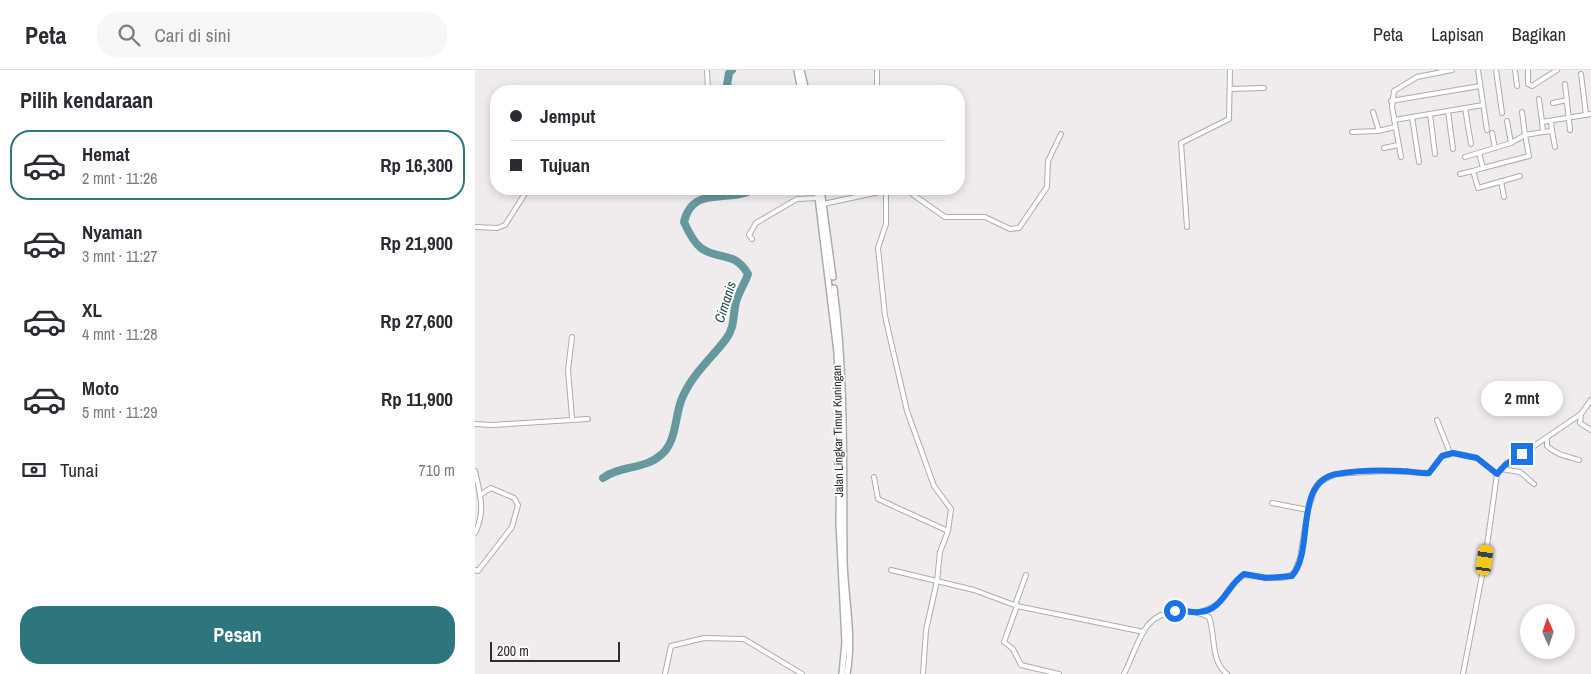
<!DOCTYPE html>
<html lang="id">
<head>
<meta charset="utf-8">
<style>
  :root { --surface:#fff; --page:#f7f7f7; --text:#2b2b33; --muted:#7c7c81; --line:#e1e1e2; --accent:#2d767d }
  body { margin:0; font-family:"Archivo Narrow",sans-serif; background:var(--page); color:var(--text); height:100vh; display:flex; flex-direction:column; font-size:19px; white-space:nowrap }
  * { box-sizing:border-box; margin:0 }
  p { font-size:16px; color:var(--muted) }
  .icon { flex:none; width:28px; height:28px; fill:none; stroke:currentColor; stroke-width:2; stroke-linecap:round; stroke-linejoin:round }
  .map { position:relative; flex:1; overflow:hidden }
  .panel { display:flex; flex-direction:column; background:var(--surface); width:475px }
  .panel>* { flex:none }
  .top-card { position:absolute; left:15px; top:15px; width:475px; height:110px; border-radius:20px; box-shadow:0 2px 8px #0003; display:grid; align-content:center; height:110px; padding:0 20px; background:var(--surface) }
  .needle { width:32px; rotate:357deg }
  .fabs { position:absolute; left:1045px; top:534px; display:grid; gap:10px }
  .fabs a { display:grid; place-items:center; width:55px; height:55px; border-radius:50%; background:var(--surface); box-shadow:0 2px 8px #0003; font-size:25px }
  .scale { position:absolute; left:15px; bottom:12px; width:130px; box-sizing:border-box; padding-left:5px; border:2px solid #2f2e2f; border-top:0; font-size:14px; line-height:18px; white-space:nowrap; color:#2f2e2f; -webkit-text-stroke:4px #fdfafc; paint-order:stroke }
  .end { position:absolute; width:22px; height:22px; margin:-11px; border:6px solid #1a73e8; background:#fff; box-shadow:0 0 0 2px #fff }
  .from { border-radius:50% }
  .bubble { position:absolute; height:35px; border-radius:18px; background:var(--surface); box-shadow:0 2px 8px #0003; font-size:16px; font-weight:800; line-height:35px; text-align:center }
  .car { position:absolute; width:15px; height:30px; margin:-15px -8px; border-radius:6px; box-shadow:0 0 4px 1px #0007; background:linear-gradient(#f5c518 24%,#345 0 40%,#f5c518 0 76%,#345 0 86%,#f5c518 0) }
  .top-card b { display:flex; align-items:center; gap:18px; height:48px; font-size:19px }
  .top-card b+b { border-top:1px solid var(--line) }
  .top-card i { width:12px; height:12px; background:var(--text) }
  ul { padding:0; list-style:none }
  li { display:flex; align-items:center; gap:15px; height:70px; margin:0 10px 8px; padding:0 10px; border:2px solid transparent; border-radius:20px }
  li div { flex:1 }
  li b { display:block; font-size:19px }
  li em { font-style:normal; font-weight:800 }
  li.selected { border-color:var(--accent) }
  li>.icon { width:45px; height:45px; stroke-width:1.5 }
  h2 { padding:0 20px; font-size:22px; line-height:60px }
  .pay { display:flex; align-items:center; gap:12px; height:55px; padding:0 20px; font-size:19px }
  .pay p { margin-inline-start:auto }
  .primary-button { display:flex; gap:10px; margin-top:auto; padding:10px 20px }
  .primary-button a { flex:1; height:58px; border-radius:20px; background:var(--accent); color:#fff; font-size:20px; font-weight:800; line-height:58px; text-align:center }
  header { display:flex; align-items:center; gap:30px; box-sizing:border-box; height:70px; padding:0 25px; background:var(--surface); border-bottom:1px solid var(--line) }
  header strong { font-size:24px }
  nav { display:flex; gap:28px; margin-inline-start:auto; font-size:18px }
  .search { width:350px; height:45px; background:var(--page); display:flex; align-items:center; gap:12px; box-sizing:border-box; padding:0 18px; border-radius:20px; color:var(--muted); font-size:19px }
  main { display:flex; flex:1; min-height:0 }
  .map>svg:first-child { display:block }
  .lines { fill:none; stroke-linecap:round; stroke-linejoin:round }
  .river { stroke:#66999d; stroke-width:8 }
  .minor-casing { stroke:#aeabad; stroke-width:6 }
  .secondary-casing { stroke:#aeabad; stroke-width:8 }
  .minor { stroke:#fff; stroke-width:4 }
  .secondary { stroke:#fff; stroke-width:5 }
  .route { stroke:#1a73e8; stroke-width:6 }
  .labels { text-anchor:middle; stroke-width:4; stroke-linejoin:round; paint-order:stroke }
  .street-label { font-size:12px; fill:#2f2e2f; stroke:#fdfafc }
  .water-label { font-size:14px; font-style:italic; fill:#1d4c50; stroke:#fdfafc }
</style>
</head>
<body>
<header>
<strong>Peta</strong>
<div class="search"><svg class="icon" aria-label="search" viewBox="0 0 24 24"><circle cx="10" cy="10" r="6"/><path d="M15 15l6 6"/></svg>Cari di sini</div>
<nav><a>Peta</a><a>Lapisan</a><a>Bagikan</a></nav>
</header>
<main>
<section class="panel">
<h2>Pilih kendaraan</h2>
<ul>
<li class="selected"><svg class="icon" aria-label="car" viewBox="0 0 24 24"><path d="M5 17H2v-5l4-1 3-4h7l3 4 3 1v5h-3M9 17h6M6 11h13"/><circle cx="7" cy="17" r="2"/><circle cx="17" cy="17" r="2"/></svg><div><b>Hemat</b><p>2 mnt · 11:26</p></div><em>Rp 16,300</em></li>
<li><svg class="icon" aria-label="car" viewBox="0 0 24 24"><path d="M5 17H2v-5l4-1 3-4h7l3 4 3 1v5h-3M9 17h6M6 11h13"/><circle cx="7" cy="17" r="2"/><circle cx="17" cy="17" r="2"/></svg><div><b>Nyaman</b><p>3 mnt · 11:27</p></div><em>Rp 21,900</em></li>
<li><svg class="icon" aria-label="car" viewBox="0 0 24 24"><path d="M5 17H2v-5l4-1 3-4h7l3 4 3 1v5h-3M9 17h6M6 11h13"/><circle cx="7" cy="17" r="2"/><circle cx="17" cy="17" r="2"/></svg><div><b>XL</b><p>4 mnt · 11:28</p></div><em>Rp 27,600</em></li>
<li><svg class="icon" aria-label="car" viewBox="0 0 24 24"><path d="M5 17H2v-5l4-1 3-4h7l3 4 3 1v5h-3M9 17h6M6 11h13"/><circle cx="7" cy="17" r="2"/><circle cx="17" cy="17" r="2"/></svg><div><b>Moto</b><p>5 mnt · 11:29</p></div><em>Rp 11,900</em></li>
</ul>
<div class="pay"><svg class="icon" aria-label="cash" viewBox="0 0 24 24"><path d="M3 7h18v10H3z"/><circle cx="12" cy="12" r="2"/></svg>Tunai<p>710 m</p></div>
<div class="primary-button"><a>Pesan</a></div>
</section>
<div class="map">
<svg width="1116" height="604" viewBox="0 0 1116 604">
  <rect width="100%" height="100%" fill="#f0ecee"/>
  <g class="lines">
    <g class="river">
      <polyline points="256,21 252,15 254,3 257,0"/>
      <path d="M128,408C146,395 170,400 187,384C201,372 200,347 206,331C215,306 236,289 251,269C261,256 257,243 262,229C265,220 270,213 273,204C259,180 244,191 226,178C218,172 213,161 209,152C218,114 254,134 278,119"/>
    </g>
    <defs>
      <g id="minor">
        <polyline points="232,0 233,21"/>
        <polyline points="402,0 402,21"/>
        <polyline points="1003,0 1012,60"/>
        <polyline points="1021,0 1027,43"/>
        <polyline points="1040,0 1042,16"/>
        <polyline points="1053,0 1053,14 1057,16 1082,0"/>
        <polyline points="1106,4 1111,45"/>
        <polyline points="1090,14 1095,60"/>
        <polyline points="755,19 789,18"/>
        <polyline points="1064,29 1067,52"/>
        <polyline points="916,31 1005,16"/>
        <polyline points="1078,33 1092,30"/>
        <polyline points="990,38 996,74"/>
        <polyline points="973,41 978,79"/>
        <polyline points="898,42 904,61"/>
        <polyline points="955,44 960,84"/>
        <polyline points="937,47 944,92"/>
        <polyline points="919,50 1008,35"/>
        <polyline points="1032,51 1036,73 1050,65 1047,42"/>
        <polyline points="1076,51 1077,61 1068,62 1067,52 1116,44"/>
        <polyline points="1077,61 1080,77"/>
        <polyline points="877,62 903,61 920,57"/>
        <polyline points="1017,63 1020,78"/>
        <polyline points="909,78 923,75"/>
        <polyline points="1004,83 1008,98 1054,86 1050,65 1068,62"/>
        <polyline points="926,87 917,37 919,21 942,7 977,0"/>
        <polyline points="990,87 1036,73"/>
        <polyline points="1008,98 998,101 1003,118 1045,106"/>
        <polyline points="985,104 998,101"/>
        <polyline points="1026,111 1029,127"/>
        <polyline points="430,119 470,147 510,147 535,159 544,158 572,117 573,91 586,64"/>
        <polyline points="347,123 361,119"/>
        <polyline points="348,134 409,121 411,123 411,154 403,178 410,246 432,341 459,416 476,439 473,461"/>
        <polyline points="0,157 22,158 30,155 53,119"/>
        <polyline points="712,157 706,73 754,49 755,0"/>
        <polyline points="277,169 274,165 281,153 322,129 343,128"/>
        <polyline points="1106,344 1105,353 1116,360"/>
        <polyline points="97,348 93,300 97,267"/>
        <polyline points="962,350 975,383"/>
        <polyline points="0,354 17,355 113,349"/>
        <path d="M1072,368V376C1082,385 1091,386 1104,390"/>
        <polyline points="1026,399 1045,402 1059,414"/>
        <path d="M0,401C5,424 11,441 0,463"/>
        <polyline points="399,407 403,429 473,461 465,482 462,511 451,560 448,604"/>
        <polyline points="797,433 833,440"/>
        <polyline points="0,500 3,501 37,457 43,435 39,428 16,418 5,425"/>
        <polyline points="416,500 499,520 542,536 669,562"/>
        <polyline points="540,535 551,505"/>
        <polyline points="542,536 529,572 538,579 546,595 584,604"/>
        <path d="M725,542C755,533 748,518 769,505C784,505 806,513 819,503L825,488L833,440L839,421L845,412L860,404L910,401L954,403L967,386L978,383L1002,388L1022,404"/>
        <polyline points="190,604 196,576 229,568 269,569 327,604"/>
        <path d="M649,604C657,589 662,569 673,555C687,538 716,538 734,547C741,566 735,591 752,604"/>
        <polyline points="988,604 1010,490 1022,404 1031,395 1106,344 1116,330"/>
      </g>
      <g id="secondary">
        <polyline points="322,0 326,21"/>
        <polyline points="326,0 331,21"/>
        <polyline points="342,119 362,282 365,352 364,453 370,572 367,604"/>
        <polyline points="346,119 358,207"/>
        <path d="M359,218C371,309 368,399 369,491C370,528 379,567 372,604"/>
      </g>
    </defs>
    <use href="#minor" class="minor-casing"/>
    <use href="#secondary" class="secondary-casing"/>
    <use href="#minor" class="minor"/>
    <use href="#secondary" class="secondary"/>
  </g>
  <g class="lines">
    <path class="route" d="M700,541C709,540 716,543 724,542C748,541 752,515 769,504L791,508L817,506C840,480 818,411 862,404C883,400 906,400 927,401C936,401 945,404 954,403L967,386L978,383L1002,388L1022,404L1031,394L1047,384"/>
  </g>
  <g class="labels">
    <g class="street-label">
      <text transform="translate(363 361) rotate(-91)" y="4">Jalan Lingkar Timur Kuningan</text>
    </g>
    <g class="water-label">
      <text transform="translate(250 232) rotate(-72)" y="5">Cimanis</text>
    </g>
  </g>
</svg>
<div class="fabs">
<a><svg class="needle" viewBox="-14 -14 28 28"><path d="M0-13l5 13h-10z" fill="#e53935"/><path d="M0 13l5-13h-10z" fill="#7c7c81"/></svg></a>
</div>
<div class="scale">200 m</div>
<i class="end from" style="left:700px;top:541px"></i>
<i class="end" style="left:1047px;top:384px"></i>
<div class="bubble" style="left:1006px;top:311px;width:82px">2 mnt</div>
<i class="car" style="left:1010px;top:490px;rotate:8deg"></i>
<div class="top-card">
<b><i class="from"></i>Jemput</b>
<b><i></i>Tujuan</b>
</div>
</div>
</main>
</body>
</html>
